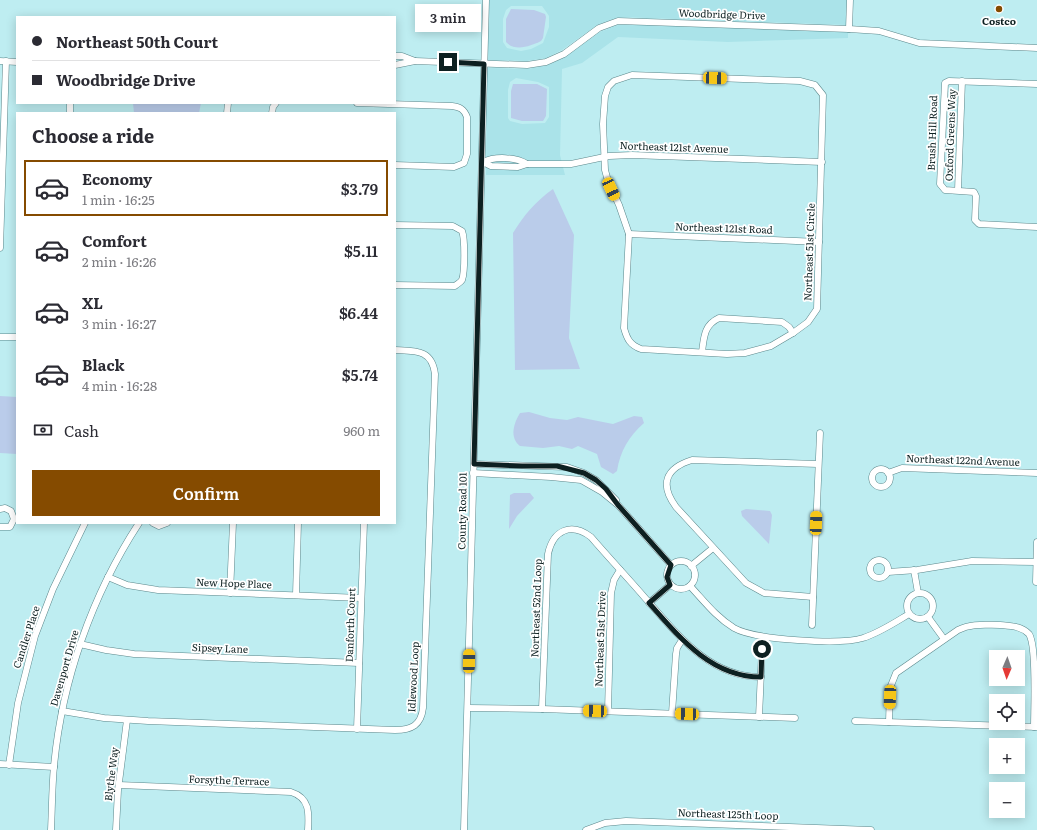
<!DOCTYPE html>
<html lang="en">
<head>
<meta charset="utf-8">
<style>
  :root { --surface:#fff; --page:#f7f7f7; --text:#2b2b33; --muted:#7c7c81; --line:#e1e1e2; --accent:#854b00 }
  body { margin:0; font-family:Literata,serif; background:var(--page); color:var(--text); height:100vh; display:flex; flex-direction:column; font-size:15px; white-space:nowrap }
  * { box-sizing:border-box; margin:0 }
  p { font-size:13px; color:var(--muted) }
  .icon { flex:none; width:22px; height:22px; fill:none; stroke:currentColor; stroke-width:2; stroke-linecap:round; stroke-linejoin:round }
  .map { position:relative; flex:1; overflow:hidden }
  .sheet { position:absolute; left:16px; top:112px; width:380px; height:412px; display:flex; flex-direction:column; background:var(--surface); border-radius:0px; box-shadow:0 2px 10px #0003 }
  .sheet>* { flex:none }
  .hud { position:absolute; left:16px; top:16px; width:380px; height:88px; border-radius:0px; box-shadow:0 2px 10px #0003; display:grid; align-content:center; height:88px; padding:0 16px; background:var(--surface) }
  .needle { width:26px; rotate:182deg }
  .buttons { position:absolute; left:989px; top:650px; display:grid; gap:8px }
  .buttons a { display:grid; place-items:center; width:36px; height:36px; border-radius:0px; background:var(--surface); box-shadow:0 2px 10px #0003; font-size:20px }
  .end { position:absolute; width:18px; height:18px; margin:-9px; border:5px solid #0d2021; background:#fff; box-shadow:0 0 0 2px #fff }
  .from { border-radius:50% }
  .bubble { position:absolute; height:28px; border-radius:0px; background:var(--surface); box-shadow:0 2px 10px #0003; font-size:13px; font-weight:600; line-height:28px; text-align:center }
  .car { position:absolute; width:12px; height:24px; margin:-12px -6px; border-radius:5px; box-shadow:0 0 3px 1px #0007; background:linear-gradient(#f5c518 24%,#345 0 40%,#f5c518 0 76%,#345 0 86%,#f5c518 0) }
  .hud b { display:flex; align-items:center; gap:14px; height:38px; font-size:15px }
  .hud b+b { border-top:1px solid var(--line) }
  .hud i { width:10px; height:10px; background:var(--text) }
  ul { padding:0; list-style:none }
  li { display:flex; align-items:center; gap:12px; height:56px; margin:0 8px 6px; padding:0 8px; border:2px solid transparent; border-radius:0px }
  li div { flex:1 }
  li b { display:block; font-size:15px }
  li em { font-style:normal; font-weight:600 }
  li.current { border-color:var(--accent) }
  li>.icon { width:36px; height:36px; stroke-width:1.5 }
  h2 { padding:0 16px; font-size:18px; line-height:48px }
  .pay { display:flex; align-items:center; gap:10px; height:44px; padding:0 16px; font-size:15px }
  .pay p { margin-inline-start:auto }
  .primary-button { display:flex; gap:8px; margin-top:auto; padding:8px 16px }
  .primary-button a { flex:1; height:46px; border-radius:0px; background:var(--accent); color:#fff; font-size:16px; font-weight:600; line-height:46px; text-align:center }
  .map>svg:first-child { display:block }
  .built { fill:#aae3e9; fill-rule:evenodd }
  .water { fill:#baccea }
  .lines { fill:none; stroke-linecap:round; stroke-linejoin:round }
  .minor-casing { stroke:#5b878b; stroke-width:7 }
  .minor { stroke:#fff; stroke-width:6 }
  .route { stroke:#0d2021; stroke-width:5 }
  .poi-dot { fill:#854b00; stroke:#fff; stroke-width:1.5 }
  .labels { text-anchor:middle; stroke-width:3.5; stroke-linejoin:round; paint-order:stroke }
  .street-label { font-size:10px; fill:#0d2021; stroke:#fff }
  .poi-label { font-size:10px; font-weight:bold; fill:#0d2021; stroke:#fff }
</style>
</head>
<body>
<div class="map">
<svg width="1037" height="830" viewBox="0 0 1037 830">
  <rect width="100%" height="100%" fill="#beedf1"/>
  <g class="built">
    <path d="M489,0H850L848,25L618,17L597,25L562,50L546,58L527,61L487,60ZM511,6H542L547,13L549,16V27L543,43L531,49L521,51L507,48L503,42V19L506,10Z"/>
    <path d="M637,24L848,32V38L728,42L618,37L582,63L562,69L560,155L565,175H486L487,68L527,69L548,65L565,57L600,32L618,25ZM516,78L538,82L549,87V117L545,123L522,124L510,121L508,118V90L510,82Z"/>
  </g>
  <g class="water">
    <path d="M511,9L534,10L545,14L546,17L543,38L541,41C531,46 515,52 506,42V19Z"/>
    <polygon points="513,84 537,84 547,89 546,116 543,121 522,121 511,118 511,91"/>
    <polygon points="133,103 201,103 199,113 134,113"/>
    <path d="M553,189L574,235L569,338L580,369L515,370L513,233C524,215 536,201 553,189Z"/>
    <polygon points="0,396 17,397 17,454 0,453"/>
    <path d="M529,412L550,418L567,420L578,417L613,424L634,416L642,417L644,423C629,436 620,451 617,471L613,474L601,467L597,454L578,446L572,449L559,446L543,448L520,446C509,437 514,423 520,413Z"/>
    <polygon points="514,493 530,493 534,498 517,516 509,529 510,495"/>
    <polygon points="746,509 770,511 772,515 769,544 742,516 741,511"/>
  </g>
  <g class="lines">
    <defs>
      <g id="minor">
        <polyline points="849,29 850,0"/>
        <polyline points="395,56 402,56 415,61"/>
        <polyline points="0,61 17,62"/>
        <polyline points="395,65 415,61 527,65 546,62 564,54 599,28 618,21 849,29 879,31 919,43 1037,48"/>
        <path d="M632,75L800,81L815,85L823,95L817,309L808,322L793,333L771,346L745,353L727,354L641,349C630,345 627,339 624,328L629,234L619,205L608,181L605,170L603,124L605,96L608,87L614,81Z"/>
        <polyline points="1037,84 949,81 945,83 940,184 945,190 974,192 976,196 975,220 979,224 1037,227"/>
        <path d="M357,103L452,106C460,107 464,109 467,117V154L464,163L454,167L395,165"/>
        <polyline points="70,113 70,103"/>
        <polyline points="227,113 228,103"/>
        <polyline points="272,113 273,107 276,103"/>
        <polyline points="483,162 491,166 518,167 527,164 571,164 609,156 632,155 822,162"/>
        <path d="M483,162C495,156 516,157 527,164"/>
        <polyline points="958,190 962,81"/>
        <path d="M395,225L453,226L462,231C465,238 465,272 462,280C460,283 457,284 455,286L395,285"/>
        <polyline points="629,234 819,242"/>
        <polyline points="0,248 6,61"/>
        <polyline points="0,337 17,337"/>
        <path d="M702,352C704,337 704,325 719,318L782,322L789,327L793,333"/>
        <polyline points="474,464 567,467 584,473 596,480 616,500"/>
        <circle cx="881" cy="478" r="9"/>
        <polyline points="473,473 551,477 581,480 602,492 618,505 671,565"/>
        <polyline points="888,473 902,468 1037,473"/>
        <polyline points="0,509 5,508 11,511 14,519 10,527 0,527"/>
        <polyline points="153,523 159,526 167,523"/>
        <circle cx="879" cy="569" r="9"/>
        <circle cx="681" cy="575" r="14"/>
        <polyline points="691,566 713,548"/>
        <polyline points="914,570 918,593"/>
        <polyline points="888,572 917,570 972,561 1036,562"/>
        <polyline points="108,577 127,585 158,590 361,598"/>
        <polyline points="1036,582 1037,542"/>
        <path d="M690,586C704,601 716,617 734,628C755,640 840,645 863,638C879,633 894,623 909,614"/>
        <circle cx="920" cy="606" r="13"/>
        <polyline points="230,593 233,523"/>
        <polyline points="296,595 298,523"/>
        <path d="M813,597L764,593L746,583L676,507C659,484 666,468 692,460L818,464"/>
        <polyline points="649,603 670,585"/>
        <polyline points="928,617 944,639"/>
        <polyline points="812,625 820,433"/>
        <polyline points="80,644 106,650 134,654 359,663"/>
        <polyline points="468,708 542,709 795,718"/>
        <path d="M542,709L548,554C553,530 571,522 591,537C609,558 628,578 646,599C677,634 709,677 761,677"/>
        <path d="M62,711L104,718L148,721L395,730C412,730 421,725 423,708L435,374C432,349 415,351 395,350"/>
        <polyline points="608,711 611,593 614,580 620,570"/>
        <polyline points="672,713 676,654 677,648 682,640"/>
        <polyline points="759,717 762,649"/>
        <polyline points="855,721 1037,727"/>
        <path d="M889,722L890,688L896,673L958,630C972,623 985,625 1000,625C1011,626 1021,626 1029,634C1037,646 1034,708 1034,727"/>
        <polyline points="357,729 364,523"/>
        <polyline points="0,764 54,767"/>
        <polyline points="9,765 18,703 35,636 53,589 85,523"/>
        <path d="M119,785L291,792C310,798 309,813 308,830"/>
        <path d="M51,830C52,809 52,787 54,766C62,680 92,595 139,523"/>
        <polyline points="116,830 118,790 127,720"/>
        <polyline points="464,830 486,0"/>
        <polyline points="586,830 605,823 626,821 871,830"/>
      </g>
    </defs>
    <use href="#minor" class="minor-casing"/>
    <use href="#minor" class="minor"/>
  </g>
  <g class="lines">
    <path class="route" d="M448,62L484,64L474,464L522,466H557L584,473L596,480L606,489L618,505L671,565L667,577L670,585L649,603C679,637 711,677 761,677L762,649"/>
  </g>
  <circle class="poi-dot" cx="999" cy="9" r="4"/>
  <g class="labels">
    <g class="street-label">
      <text transform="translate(722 14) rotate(2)" y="4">Woodbridge Drive</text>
      <text transform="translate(932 133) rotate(-88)" y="4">Brush Hill Road</text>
      <text transform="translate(950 135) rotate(-88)" y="4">Oxford Greens Way</text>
      <text transform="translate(674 147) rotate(2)" y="4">Northeast 121st Avenue</text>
      <text transform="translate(724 228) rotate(2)" y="4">Northeast 121st Road</text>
      <text transform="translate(809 252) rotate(-88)" y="4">Northeast 51st Circle</text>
      <text transform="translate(963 460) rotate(2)" y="4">Northeast 122nd Avenue</text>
      <text transform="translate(462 511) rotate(-89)" y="4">County Road 101</text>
      <text transform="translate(234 583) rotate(2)" y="4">New Hope Place</text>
      <text transform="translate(536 608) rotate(-88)" y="4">Northeast 52nd Loop</text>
      <text transform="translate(350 625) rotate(-88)" y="4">Danforth Court</text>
      <text transform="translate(26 637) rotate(-72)" y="4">Candler Place</text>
      <text transform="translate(600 639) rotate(-88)" y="4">Northeast 51st Drive</text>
      <text transform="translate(220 648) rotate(2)" y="4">Sipsey Lane</text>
      <text transform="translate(64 668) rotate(-74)" y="4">Davenport Drive</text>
      <text transform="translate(413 677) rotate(-87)" y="4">Idlewood Loop</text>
      <text transform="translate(111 774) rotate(-83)" y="4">Blythe Way</text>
      <text transform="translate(229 780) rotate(2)" y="4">Forsythe Terrace</text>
      <text transform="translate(728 814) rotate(2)" y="4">Northeast 125th Loop</text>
    </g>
    <g class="poi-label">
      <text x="999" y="25">Costco</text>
    </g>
  </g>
</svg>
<div class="buttons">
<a><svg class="needle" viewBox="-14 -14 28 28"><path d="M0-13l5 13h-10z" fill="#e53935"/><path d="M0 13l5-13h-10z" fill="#7c7c81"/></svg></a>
<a><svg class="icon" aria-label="locate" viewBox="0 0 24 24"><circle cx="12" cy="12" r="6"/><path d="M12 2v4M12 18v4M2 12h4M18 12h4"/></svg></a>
<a>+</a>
<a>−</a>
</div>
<i class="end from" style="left:762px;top:649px"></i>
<i class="end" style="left:448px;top:62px"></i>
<div class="bubble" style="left:415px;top:4px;width:66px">3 min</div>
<i class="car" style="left:715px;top:78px;rotate:92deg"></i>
<i class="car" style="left:611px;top:189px;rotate:155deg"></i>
<i class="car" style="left:816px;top:523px;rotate:2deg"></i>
<i class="car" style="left:469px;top:661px;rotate:1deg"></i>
<i class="car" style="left:890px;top:697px;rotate:182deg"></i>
<i class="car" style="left:595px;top:711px;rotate:272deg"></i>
<i class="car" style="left:687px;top:714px;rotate:272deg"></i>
<div class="hud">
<b><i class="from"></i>Northeast 50th Court</b>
<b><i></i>Woodbridge Drive</b>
</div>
<section class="sheet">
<h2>Choose a ride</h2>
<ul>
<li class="current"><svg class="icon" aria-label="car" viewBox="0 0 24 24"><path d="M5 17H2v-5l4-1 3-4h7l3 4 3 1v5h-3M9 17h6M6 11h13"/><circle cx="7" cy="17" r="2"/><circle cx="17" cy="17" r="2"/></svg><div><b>Economy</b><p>1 min · 16:25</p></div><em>$3.79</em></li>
<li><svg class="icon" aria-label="car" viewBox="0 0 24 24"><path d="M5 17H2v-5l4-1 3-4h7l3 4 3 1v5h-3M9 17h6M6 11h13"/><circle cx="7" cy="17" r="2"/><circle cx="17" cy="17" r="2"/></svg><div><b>Comfort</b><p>2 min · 16:26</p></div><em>$5.11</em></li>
<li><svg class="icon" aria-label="car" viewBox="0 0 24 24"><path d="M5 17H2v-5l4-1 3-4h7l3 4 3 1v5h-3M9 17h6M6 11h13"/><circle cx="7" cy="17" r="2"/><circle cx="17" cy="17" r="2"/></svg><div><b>XL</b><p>3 min · 16:27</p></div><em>$6.44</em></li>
<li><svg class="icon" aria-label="car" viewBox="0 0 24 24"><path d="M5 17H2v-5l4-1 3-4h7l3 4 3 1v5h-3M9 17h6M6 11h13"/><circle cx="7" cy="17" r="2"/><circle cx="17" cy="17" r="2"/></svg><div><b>Black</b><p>4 min · 16:28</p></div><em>$5.74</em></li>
</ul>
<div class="pay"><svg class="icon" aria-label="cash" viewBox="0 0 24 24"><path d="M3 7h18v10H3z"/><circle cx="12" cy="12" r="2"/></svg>Cash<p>960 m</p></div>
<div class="primary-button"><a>Confirm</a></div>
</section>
</div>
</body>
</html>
